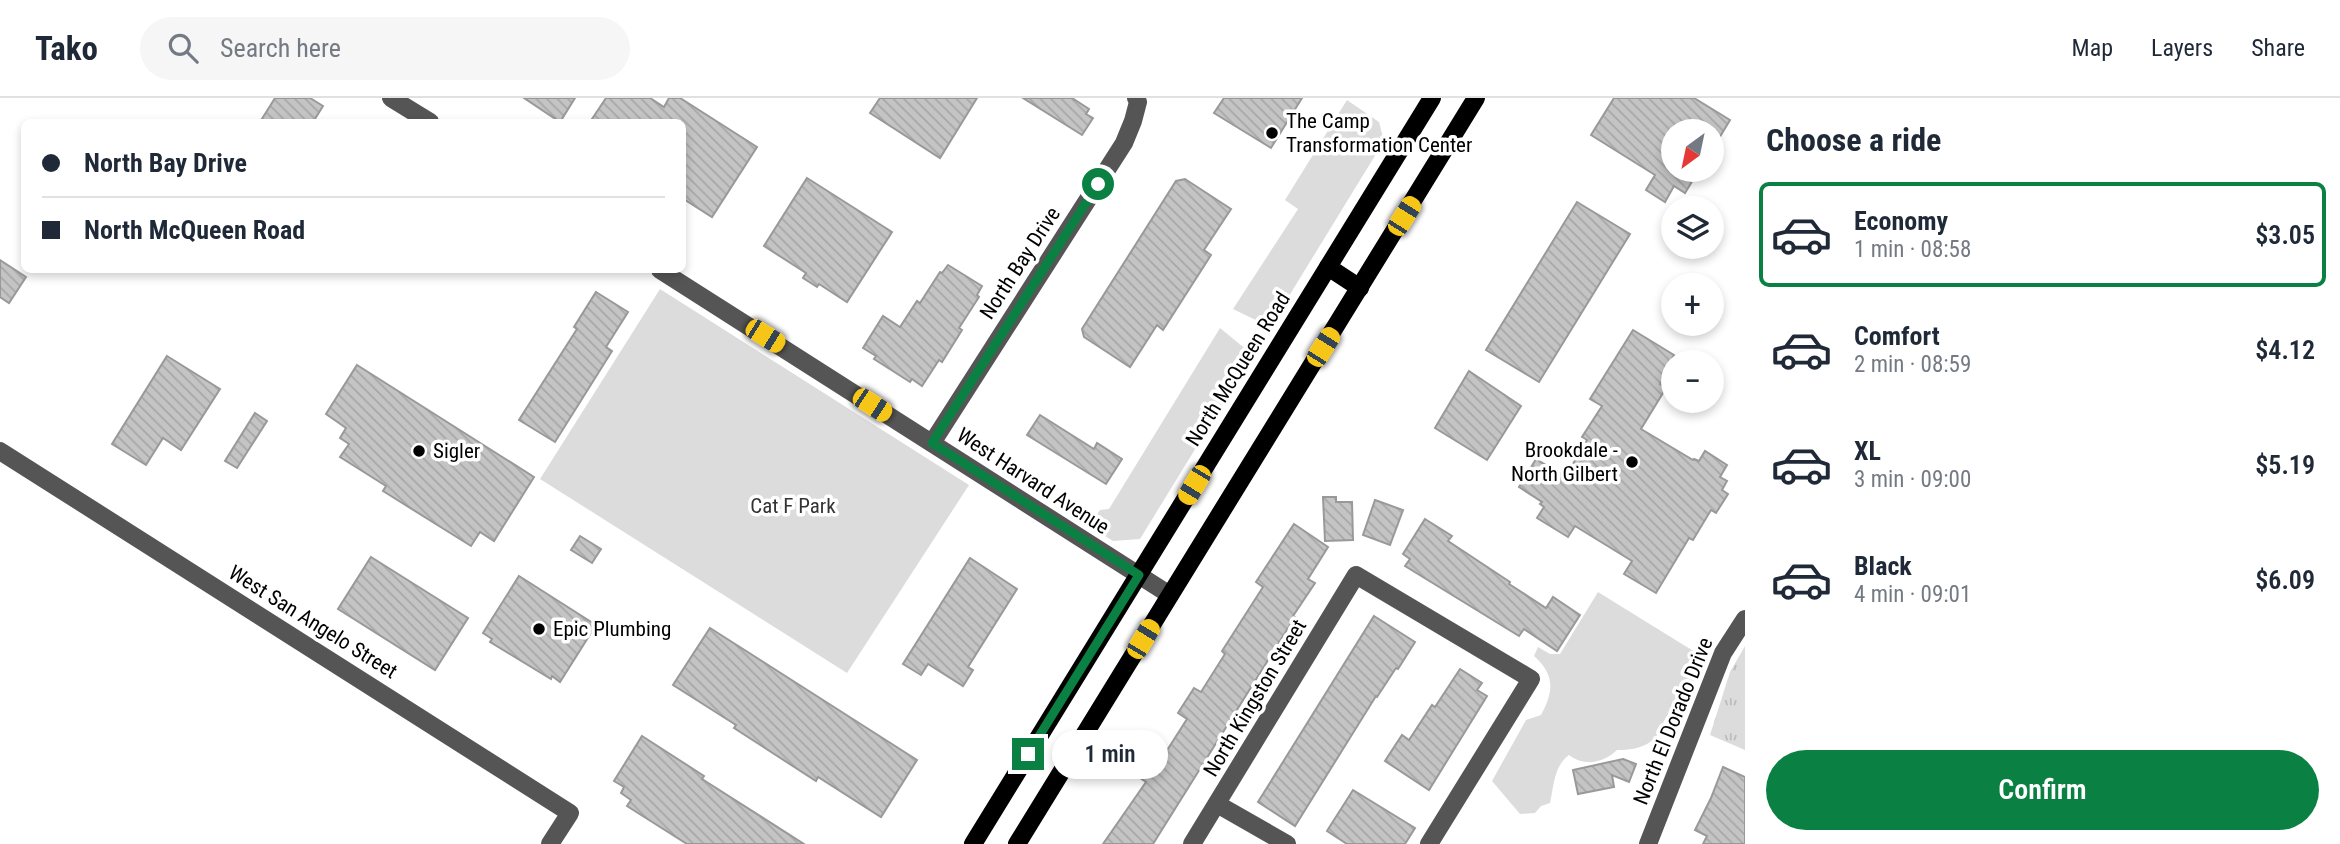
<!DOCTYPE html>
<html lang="en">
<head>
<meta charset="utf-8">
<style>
  :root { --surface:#fff; --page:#f6f6f7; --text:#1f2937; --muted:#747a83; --line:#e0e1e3; --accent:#0b8043 }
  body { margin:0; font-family:"Roboto Condensed",sans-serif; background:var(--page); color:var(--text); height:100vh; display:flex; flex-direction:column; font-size:26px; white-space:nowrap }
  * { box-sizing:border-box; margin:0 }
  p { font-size:23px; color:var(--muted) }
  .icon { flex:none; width:38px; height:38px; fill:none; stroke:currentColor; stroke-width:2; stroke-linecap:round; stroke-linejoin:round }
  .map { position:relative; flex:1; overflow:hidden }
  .side { display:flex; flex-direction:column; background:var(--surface); width:595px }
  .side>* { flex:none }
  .top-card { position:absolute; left:21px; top:21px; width:665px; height:154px; border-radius:10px; box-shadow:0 4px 10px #0003; display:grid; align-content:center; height:154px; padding:0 21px; background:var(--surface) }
  .needle { width:46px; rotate:213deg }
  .tools { position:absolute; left:1661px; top:21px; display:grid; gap:14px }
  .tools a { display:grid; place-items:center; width:63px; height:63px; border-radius:50%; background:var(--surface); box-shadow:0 4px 10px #0003; font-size:35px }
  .end { position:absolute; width:32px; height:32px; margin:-16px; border:9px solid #0b8043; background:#fff; box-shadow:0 0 0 4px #fff }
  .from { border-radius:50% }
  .bubble { position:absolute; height:49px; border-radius:24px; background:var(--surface); box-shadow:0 4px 10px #0003; font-size:23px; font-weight:600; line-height:49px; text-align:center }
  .car { position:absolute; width:21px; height:42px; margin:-21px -10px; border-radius:9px; box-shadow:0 0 5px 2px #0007; background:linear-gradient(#f5c518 24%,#345 0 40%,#f5c518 0 76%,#345 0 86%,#f5c518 0) }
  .top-card b { display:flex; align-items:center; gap:24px; height:66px; font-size:26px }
  .top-card b+b { border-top:2px solid var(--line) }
  .top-card i { width:18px; height:18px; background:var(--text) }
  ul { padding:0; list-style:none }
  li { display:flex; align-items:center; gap:21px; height:105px; margin:0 14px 10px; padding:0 7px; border:4px solid transparent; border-radius:10px }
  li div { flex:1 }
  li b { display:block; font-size:26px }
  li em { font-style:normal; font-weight:600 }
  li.active { border-color:var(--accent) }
  li>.icon { width:63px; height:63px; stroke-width:1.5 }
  h2 { padding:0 21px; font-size:32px; line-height:84px }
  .cta { display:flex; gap:14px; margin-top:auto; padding:14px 21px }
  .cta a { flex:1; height:80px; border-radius:42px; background:var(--accent); color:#fff; font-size:28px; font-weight:600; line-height:80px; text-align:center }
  header { display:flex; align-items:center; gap:42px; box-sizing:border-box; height:98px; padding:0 35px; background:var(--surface); border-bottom:2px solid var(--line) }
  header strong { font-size:33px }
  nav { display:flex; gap:38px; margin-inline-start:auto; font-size:24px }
  .search { width:490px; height:63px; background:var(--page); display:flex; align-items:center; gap:18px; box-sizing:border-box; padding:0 24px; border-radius:38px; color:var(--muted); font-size:26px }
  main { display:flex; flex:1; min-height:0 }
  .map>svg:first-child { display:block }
  .grass { fill:url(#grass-tufts) }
  .park { fill:#dcdcdc }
  .building { fill:url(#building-back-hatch); stroke:#999; stroke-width:2 }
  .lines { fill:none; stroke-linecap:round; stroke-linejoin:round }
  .minor { stroke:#555; stroke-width:18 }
  .major { stroke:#000; stroke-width:18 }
  .route { stroke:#0b8043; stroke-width:9 }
  .poi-dot { fill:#000; stroke:#fff; stroke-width:2.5 }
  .labels { text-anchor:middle; stroke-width:7; stroke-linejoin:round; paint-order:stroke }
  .poi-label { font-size:21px; fill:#000; stroke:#fff; text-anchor:start }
  .street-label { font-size:21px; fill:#000; stroke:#fff }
  .park-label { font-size:21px; fill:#333; stroke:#fff }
</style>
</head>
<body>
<header>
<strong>Tako</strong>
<div class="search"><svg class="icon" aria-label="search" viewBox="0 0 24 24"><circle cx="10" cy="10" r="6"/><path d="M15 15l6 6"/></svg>Search here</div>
<nav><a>Map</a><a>Layers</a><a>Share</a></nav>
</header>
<main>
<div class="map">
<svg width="1745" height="746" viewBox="0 0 1745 746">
  <defs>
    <pattern id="grass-tufts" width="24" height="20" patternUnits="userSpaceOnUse" patternTransform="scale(1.75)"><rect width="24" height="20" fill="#dcdcdc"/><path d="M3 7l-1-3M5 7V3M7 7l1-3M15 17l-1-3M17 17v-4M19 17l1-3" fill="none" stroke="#bbb"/></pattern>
    <pattern id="building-back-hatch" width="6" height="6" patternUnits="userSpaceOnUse" patternTransform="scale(1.75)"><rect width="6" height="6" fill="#c4c4c4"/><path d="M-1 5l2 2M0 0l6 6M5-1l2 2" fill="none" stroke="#a7a7a7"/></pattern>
  </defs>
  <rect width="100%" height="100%" fill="#fff"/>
  <polygon class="grass" points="1745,548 1745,652 1710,637 1730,574"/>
  <g class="park">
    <polygon points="1347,2 1379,24 1384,43 1270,229 1233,211 1298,111 1285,102"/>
    <polygon points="660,191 969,387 847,575 540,381"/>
    <polygon points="1220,230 1248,253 1251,260 1140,441 1113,443 1089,428 1100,412 1109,411"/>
    <path d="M1598,494L1703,559L1683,611L1669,616C1663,622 1662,629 1658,636C1648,650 1632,652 1617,652C1603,665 1585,669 1569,657C1554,668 1554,687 1550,705L1541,708L1535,715L1520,716L1492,683L1526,622L1541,617C1554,593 1555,577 1534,558L1538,549L1550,556H1560Z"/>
  </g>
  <g class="building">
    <polygon points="275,0 310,0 323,8 313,24 260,24"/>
    <polygon points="524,0 575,0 560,24"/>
    <polygon points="606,0 650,0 664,9 669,0 680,0 757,49 712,119 682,100 682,24 590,24"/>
    <polygon points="880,0 977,0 940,60 870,15"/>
    <polygon points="1023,0 1072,0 1089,11 1086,16 1093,20 1082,37"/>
    <polygon points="1224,0 1302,0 1271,50 1214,15"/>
    <polygon points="1614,0 1694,0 1730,22 1712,52 1712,33 1673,33 1673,72 1699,72 1685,95 1674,88 1665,104 1646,92 1655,77 1591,37"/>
    <polygon points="807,80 892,134 847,204 819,186 817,189 803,180 806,175 764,148"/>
    <polygon points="1185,81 1231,111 1204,152 1211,157 1163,232 1157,227 1130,269 1084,239 1082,231 1176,83"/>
    <polygon points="1577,104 1630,136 1539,284 1486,252"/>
    <polygon points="0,162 26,179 9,205 0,199"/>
    <polygon points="948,167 982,188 977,197 979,199 959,230 962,232 942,264 939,262 922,288 912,281 910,284 874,261 876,258 863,250 883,218 900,229 917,203 920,205 940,174 942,175"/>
    <polygon points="596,194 628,214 606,249 612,253 555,344 519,322 577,231 574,229"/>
    <polygon points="1633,232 1674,257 1669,266 1672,268 1660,286 1666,290 1641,331 1693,362 1694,361 1699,363 1705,353 1727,367 1720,379 1727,383 1722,392 1728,396 1716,415 1711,412 1693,442 1689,440 1656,495 1624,476 1632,463 1575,428 1568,439 1537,420 1544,409 1540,406 1542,404 1519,389 1536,361 1561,376 1562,373 1567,376 1587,342 1582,339 1602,308 1590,301"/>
    <polygon points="167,258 220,291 181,352 163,340 146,367 112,346"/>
    <polygon points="357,267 534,379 494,443 480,434 471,448 383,393 386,388 340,359 349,346 340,340 346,330 326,316"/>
    <polygon points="1469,273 1521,308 1487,362 1435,330"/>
    <polygon points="255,315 267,323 237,370 225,363"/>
    <polygon points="1040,317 1094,351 1097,345 1122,361 1106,386 1027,337"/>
    <polygon points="1323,399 1336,399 1336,404 1352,404 1353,442 1325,443"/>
    <polygon points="1375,402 1403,412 1390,447 1363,437"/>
    <polygon points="1425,421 1452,438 1448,443 1510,484 1509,486 1546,510 1553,499 1580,517 1557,553 1524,531 1519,538 1405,468 1410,461 1403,456"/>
    <polygon points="1294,426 1328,449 1308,481 1315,485 1293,518 1295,519 1153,746 1103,746 1146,684 1137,678 1155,651 1164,657 1187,621 1178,615 1194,590 1201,594 1225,556 1222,553 1263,489 1256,484"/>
    <polygon points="580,438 601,451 592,465 571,452"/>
    <polygon points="371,459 468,520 435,572 338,511"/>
    <polygon points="970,460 1017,491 968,569 973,572 963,588 928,566 921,577 903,566"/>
    <polygon points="519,478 596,527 560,584 552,578 551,581 490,544 492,541 483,535"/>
    <polygon points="1374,518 1415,544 1398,571 1396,570 1377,599 1376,598 1295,728 1258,704"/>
    <polygon points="710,530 917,662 881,719 818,679 816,683 734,630 736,627 673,587"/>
    <polygon points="1460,571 1482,585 1477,592 1487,598 1429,692 1385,663 1402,637 1409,642 1432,607 1435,609"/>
    <polygon points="642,638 704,678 702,681 804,746 687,746 627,708 631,702 621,695 624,689 614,683"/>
    <polygon points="1623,661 1636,666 1629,684 1612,677 1614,689 1578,696 1573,672"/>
    <polygon points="1723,669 1745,679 1745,746 1703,746 1707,738 1695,732 1711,700"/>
    <polygon points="1353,692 1415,730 1405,746 1347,746 1327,733"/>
  </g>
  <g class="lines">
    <g class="minor">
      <polyline points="391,0 430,24"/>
      <polyline points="660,172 1170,497"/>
      <polyline points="932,345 1124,45 1133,23 1138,4 1136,0"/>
      <polyline points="0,353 570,715 550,746"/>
      <polyline points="1217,706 1287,746"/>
      <polyline points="1192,746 1356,477 1531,581 1429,746"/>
      <polyline points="1648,746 1723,555 1745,521"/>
    </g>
    <g class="major">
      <polyline points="1328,169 1360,190"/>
      <polyline points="973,746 1432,0"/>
      <polyline points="1017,746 1476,0"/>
    </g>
  </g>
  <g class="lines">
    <polyline class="route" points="1028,656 1139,477 932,345 1098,86"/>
  </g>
  <g class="poi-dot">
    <circle cx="1272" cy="35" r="7"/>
    <circle cx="419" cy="353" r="7"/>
    <circle cx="1632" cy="364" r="7"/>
    <circle cx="539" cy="531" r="7"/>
  </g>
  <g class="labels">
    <g class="poi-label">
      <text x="1286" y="30">The Camp<tspan x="1286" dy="24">Transformation Center</tspan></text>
      <text x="1618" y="359" text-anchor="end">Brookdale -<tspan x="1618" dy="24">North Gilbert</tspan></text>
      <text x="433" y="360">Sigler</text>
      <text x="553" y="538">Epic Plumbing</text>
    </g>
    <g class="street-label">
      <text transform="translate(1020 165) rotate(-57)" y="7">North Bay Drive</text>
      <text transform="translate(1238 271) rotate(-58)" y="7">North McQueen Road</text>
      <text transform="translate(1033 383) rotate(33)" y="7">West Harvard Avenue</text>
      <text transform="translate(313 524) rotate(32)" y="7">West San Angelo Street</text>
      <text transform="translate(1255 600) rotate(-59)" y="7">North Kingston Street</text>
      <text transform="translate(1673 623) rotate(-68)" y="7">North El Dorado Drive</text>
    </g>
    <g class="park-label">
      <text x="793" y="415">Cat F Park</text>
    </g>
  </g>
</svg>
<div class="tools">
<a><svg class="needle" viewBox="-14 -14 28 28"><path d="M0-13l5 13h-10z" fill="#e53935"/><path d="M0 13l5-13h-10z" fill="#747a83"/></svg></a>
<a><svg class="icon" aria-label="layers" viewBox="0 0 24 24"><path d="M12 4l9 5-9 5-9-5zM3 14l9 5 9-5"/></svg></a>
<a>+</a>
<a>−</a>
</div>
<i class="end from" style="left:1098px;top:86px"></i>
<i class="end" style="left:1028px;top:656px"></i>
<div class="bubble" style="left:1052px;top:632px;width:116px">1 min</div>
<i class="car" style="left:1404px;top:118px;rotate:32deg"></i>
<i class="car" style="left:765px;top:238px;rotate:122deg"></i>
<i class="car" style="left:1323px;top:249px;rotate:32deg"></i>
<i class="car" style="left:872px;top:307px;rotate:123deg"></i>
<i class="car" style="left:1194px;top:387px;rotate:211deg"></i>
<i class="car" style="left:1143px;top:541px;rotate:31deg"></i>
<div class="top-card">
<b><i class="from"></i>North Bay Drive</b>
<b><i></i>North McQueen Road</b>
</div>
</div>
<section class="side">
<h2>Choose a ride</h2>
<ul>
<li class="active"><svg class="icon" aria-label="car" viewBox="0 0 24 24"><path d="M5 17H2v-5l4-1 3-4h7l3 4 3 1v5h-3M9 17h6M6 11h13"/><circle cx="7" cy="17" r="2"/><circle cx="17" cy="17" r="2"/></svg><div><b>Economy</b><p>1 min · 08:58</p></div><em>$3.05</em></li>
<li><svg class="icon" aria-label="car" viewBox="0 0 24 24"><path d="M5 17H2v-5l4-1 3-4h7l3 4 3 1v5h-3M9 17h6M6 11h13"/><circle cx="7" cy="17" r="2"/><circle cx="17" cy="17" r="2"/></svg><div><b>Comfort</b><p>2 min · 08:59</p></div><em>$4.12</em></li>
<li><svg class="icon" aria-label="car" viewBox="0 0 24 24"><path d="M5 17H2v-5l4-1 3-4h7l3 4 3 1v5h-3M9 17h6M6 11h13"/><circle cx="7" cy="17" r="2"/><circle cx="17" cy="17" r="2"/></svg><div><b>XL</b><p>3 min · 09:00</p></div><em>$5.19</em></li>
<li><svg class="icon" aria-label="car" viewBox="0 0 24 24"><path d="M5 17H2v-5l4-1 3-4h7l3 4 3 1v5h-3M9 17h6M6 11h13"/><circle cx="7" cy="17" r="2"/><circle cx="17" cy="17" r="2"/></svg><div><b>Black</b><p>4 min · 09:01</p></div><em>$6.09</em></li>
</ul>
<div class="cta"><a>Confirm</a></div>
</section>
</main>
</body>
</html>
